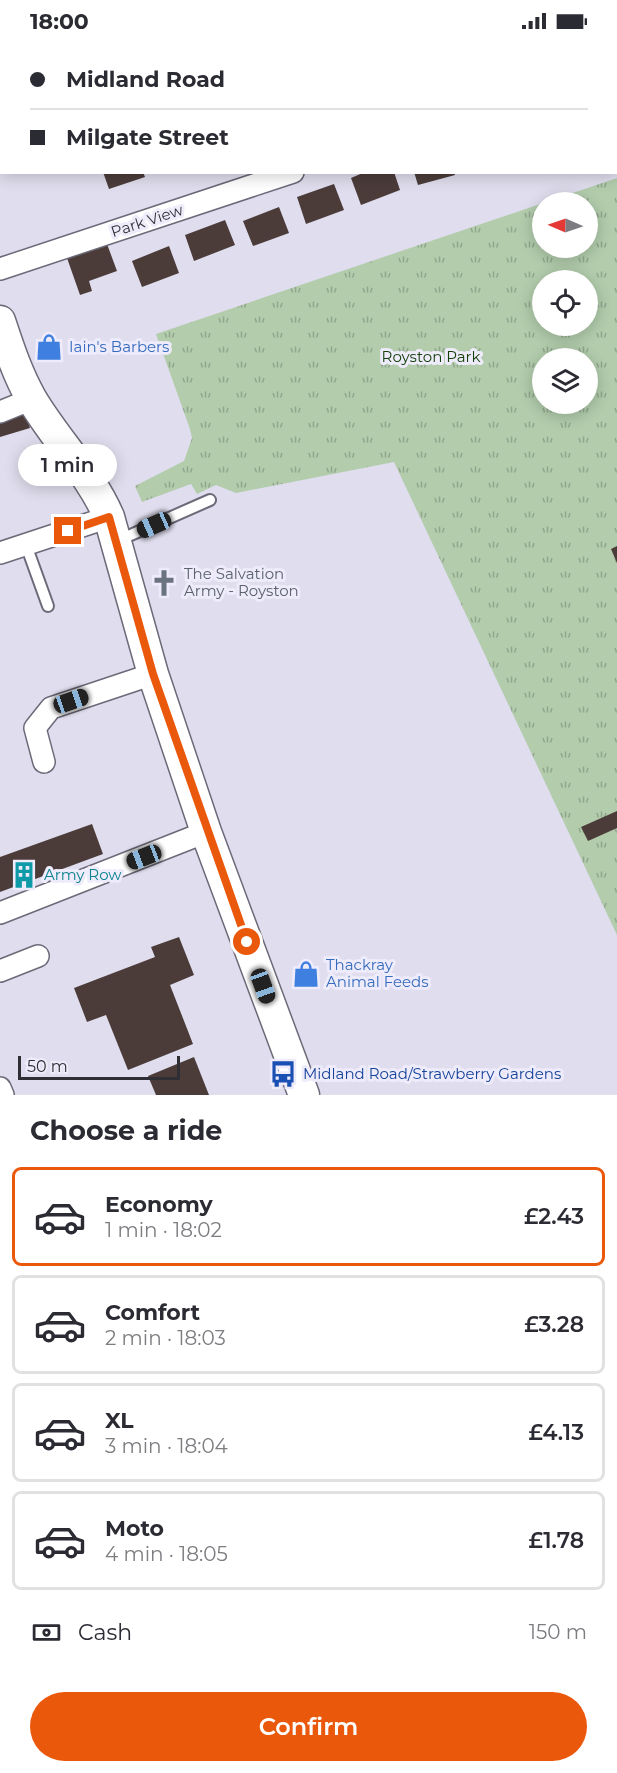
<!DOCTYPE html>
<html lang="en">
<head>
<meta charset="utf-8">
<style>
  :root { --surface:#fff; --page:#f7f7f7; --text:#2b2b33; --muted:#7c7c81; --line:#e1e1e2; --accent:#ea580c }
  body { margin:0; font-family:Montserrat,sans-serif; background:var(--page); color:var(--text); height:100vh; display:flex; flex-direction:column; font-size:22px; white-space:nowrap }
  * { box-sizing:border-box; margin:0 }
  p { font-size:20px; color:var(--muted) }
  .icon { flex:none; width:33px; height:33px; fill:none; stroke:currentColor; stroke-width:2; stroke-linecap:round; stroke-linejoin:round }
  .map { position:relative; height:1053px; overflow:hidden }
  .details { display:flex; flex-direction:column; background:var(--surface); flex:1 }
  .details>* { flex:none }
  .top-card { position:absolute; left:0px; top:0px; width:618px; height:132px; box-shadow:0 3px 15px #0003; display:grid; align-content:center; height:132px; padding:0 30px; background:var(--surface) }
  .needle { width:39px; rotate:272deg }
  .buttons { position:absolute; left:532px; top:150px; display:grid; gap:12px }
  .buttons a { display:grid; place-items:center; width:66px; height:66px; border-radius:50%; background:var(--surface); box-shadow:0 3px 15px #0003; font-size:30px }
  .scale { position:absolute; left:18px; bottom:15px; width:162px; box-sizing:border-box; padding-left:6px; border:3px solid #2f2e34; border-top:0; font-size:16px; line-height:21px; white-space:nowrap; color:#2f2e34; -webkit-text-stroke:4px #eeebfb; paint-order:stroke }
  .end { position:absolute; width:27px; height:27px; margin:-14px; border:8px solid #ea580c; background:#fff; box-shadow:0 0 0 3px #fff }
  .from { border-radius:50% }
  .bubble { position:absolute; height:42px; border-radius:21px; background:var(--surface); box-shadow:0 3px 15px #0003; font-size:20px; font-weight:600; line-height:42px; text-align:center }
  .car { position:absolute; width:18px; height:36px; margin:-18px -9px; border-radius:8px; box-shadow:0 0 4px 2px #0007; background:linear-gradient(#222 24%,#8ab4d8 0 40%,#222 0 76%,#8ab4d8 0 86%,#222 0) }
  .top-card b { display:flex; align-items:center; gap:21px; height:57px; font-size:22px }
  .top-card b+b { border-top:2px solid var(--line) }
  .top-card i { width:15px; height:15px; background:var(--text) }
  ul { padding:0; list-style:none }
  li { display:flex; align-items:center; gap:18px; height:99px; margin:0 12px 9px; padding:0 18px; border:3px solid var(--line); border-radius:9px }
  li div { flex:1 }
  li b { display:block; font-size:22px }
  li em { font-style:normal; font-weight:600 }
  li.active { border-color:var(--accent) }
  li>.icon { width:54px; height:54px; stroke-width:1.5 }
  h2 { padding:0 30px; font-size:27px; line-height:72px }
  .pay { display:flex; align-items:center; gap:15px; height:66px; padding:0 30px; font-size:22px }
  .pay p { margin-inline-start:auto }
  .cta { display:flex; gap:12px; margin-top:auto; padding:12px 30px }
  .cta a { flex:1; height:69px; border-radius:36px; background:var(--accent); color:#fff; font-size:24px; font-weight:600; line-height:69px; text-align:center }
  .status { display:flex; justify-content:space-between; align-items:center; height:42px; padding:0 30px; background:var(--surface); direction:ltr }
  .status svg { height:16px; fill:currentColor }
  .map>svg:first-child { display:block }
  .park { fill:url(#park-tufts); fill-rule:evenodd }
  .building { fill:#4b3c3a }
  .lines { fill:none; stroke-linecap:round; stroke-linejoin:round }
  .service-casing { stroke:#6c6978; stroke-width:14 }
  .minor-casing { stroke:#6c6978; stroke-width:24 }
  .secondary-casing { stroke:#6c6978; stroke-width:33 }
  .service { stroke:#fff; stroke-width:10 }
  .minor { stroke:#fff; stroke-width:21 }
  .secondary { stroke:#fff; stroke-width:30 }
  .route { stroke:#ea580c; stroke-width:8 }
  .labels { text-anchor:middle; stroke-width:6; stroke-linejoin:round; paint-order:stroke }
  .street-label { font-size:15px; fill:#2f2e34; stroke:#eeebfb }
  .shop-label { font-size:15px; fill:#366cbe; stroke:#eeebfb; text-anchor:start }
  .park-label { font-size:15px; fill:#123f05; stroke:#eeebfb }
  .worship-label { font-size:15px; fill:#5b616d; stroke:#eeebfb; text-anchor:start }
  .culture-label { font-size:15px; fill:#0d838f; stroke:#eeebfb; text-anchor:start }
  .transit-label { font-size:15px; fill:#164399; stroke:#eeebfb; text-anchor:start }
</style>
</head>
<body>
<div class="status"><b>18:00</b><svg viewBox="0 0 49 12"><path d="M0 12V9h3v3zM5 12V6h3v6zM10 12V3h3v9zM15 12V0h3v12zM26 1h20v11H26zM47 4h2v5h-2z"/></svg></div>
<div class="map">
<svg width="617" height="1053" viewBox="0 0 617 1053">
  <defs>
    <pattern id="park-tufts" width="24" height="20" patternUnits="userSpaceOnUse" patternTransform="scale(1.5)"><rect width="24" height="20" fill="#b2ccac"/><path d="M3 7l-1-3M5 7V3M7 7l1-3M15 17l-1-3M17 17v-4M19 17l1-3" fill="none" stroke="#91a68d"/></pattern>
  </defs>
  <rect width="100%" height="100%" fill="#e0ddee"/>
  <path class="park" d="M617,136V893L394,420L236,451L216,443L197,452L191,442L142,460L135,444L184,419L192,396L190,387L156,292ZM543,160H588V206H543ZM543,238H588V284H543ZM543,316H588V362H543Z"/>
  <g class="building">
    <polygon points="103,130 143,130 145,135 109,147"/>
    <polygon points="365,130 394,130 400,148 361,163 351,136"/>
    <polygon points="414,130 454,130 455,133 418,143"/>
    <polygon points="334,142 344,168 306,182 297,155"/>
    <polygon points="279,165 289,191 253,204 243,179"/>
    <polygon points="225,178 235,203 194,219 185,193"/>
    <polygon points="107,202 117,229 89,239 92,249 80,253 67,216"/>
    <polygon points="169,204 179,231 142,245 132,219"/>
    <polygon points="25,371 30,386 0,395 0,379"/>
    <polygon points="617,504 617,521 611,507"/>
    <polygon points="617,769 617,786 588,799 581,785"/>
    <polygon points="92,782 103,812 0,850 0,815"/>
    <polygon points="179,895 194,933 170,943 193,1002 128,1028 106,973 87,980 74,946 155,915 151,905"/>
    <polygon points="194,1015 209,1053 156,1053 148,1034"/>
  </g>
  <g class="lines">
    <defs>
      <g id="service">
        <polyline points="117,499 210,458"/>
        <polyline points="26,503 48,564"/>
      </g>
      <g id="minor">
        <polyline points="616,19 617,18"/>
        <polyline points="0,227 293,130"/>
        <polyline points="0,370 32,357"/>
        <polyline points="0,511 109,475"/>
        <polyline points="44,720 35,686 51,666 153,632"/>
        <polyline points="0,871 206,790"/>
        <polyline points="0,929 38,914"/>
        <polyline points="0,1046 3,1053"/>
      </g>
      <path id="secondary" d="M0,279C9,306 17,331 31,356C55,397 90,431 109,475L153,632L206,790L304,1053"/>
    </defs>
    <use href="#service" class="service-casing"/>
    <use href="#minor" class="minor-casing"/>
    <use href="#secondary" class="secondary-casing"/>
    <use href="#service" class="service"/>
    <use href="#minor" class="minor"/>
    <use href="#secondary" class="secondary"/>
  </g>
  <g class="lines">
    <polyline class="route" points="68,489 109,475 153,632 247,900"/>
  </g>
  <defs>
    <symbol id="shop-bare" viewBox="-9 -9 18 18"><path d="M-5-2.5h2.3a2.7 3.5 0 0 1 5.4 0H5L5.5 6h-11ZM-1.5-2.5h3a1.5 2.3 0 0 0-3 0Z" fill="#3f7fe0" stroke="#eeebfb" stroke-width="2.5" paint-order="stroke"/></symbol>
    <symbol id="church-bare" viewBox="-9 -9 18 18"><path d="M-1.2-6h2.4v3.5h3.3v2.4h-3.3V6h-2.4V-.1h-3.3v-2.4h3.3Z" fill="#6b7280" stroke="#eeebfb" stroke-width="2.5" paint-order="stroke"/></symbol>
    <symbol id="building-bare" viewBox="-9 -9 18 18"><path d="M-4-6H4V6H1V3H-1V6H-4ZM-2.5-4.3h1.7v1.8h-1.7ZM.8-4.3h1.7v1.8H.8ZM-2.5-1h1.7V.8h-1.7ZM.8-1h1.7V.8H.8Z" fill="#0f9aa8" stroke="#eeebfb" stroke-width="2.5" paint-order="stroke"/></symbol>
    <symbol id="bus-bare" viewBox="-9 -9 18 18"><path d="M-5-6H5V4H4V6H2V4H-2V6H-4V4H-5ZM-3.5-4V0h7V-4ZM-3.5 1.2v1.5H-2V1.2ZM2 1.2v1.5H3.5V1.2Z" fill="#1a4fb4" stroke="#eeebfb" stroke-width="2.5" paint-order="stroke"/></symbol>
  </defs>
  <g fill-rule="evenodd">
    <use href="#shop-bare" x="30" y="286" width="38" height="38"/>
    <use href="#church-bare" x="145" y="522" width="38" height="38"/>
    <use href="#building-bare" x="5" y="814" width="38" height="38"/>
    <use href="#shop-bare" x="287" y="913" width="38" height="38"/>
    <use href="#bus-bare" x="264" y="1013" width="38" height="38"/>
  </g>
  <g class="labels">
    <g class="street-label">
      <text transform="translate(147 179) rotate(-18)" y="5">Park View</text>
    </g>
    <g class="shop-label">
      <text x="69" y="310">Iain's Barbers</text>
      <text x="326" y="928">Thackray<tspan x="326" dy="17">Animal Feeds</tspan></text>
    </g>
    <g class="park-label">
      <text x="431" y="320">Royston Park</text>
    </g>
    <g class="worship-label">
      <text x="184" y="537">The Salvation<tspan x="184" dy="17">Army - Royston</tspan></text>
    </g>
    <g class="culture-label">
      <text x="44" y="838">Army Row</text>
    </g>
    <g class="transit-label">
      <text x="303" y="1037">Midland Road/Strawberry Gardens</text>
    </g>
  </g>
</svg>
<div class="buttons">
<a><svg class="needle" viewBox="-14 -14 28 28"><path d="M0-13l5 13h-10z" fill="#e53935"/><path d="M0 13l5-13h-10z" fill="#7c7c81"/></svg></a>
<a><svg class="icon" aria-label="locate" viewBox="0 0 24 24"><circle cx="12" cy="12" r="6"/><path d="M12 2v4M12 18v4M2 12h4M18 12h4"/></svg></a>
<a><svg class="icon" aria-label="layers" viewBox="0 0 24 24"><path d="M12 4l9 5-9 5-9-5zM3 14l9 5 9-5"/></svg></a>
</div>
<div class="scale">50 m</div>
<i class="end from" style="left:247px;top:900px"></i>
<i class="end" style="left:68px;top:489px"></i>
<div class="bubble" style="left:18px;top:402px;width:99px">1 min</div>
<i class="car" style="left:154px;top:483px;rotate:246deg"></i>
<i class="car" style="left:71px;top:659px;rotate:71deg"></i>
<i class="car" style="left:144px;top:815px;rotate:249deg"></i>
<i class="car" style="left:263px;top:944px;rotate:160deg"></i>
<div class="top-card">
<b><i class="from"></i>Midland Road</b>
<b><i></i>Milgate Street</b>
</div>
</div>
<section class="details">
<h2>Choose a ride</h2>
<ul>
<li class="active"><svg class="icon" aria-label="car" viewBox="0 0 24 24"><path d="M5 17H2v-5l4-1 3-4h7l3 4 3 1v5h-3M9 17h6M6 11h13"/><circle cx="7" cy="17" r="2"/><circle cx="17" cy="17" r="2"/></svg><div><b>Economy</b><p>1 min · 18:02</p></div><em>£2.43</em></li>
<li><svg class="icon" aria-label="car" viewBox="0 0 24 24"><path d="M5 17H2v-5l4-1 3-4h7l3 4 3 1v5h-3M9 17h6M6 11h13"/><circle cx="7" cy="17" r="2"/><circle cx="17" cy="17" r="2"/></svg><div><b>Comfort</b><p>2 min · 18:03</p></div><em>£3.28</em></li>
<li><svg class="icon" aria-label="car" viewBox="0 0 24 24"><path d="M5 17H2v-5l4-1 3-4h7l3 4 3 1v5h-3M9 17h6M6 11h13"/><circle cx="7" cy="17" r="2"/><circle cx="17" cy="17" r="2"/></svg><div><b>XL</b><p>3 min · 18:04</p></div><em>£4.13</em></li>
<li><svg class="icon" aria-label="car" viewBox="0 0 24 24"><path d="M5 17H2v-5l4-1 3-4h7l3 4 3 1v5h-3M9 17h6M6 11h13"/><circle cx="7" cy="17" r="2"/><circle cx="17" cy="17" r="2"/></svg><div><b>Moto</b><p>4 min · 18:05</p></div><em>£1.78</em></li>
</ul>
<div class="pay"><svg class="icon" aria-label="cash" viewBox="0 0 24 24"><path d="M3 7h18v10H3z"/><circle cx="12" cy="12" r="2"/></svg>Cash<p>150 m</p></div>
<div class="cta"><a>Confirm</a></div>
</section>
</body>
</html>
